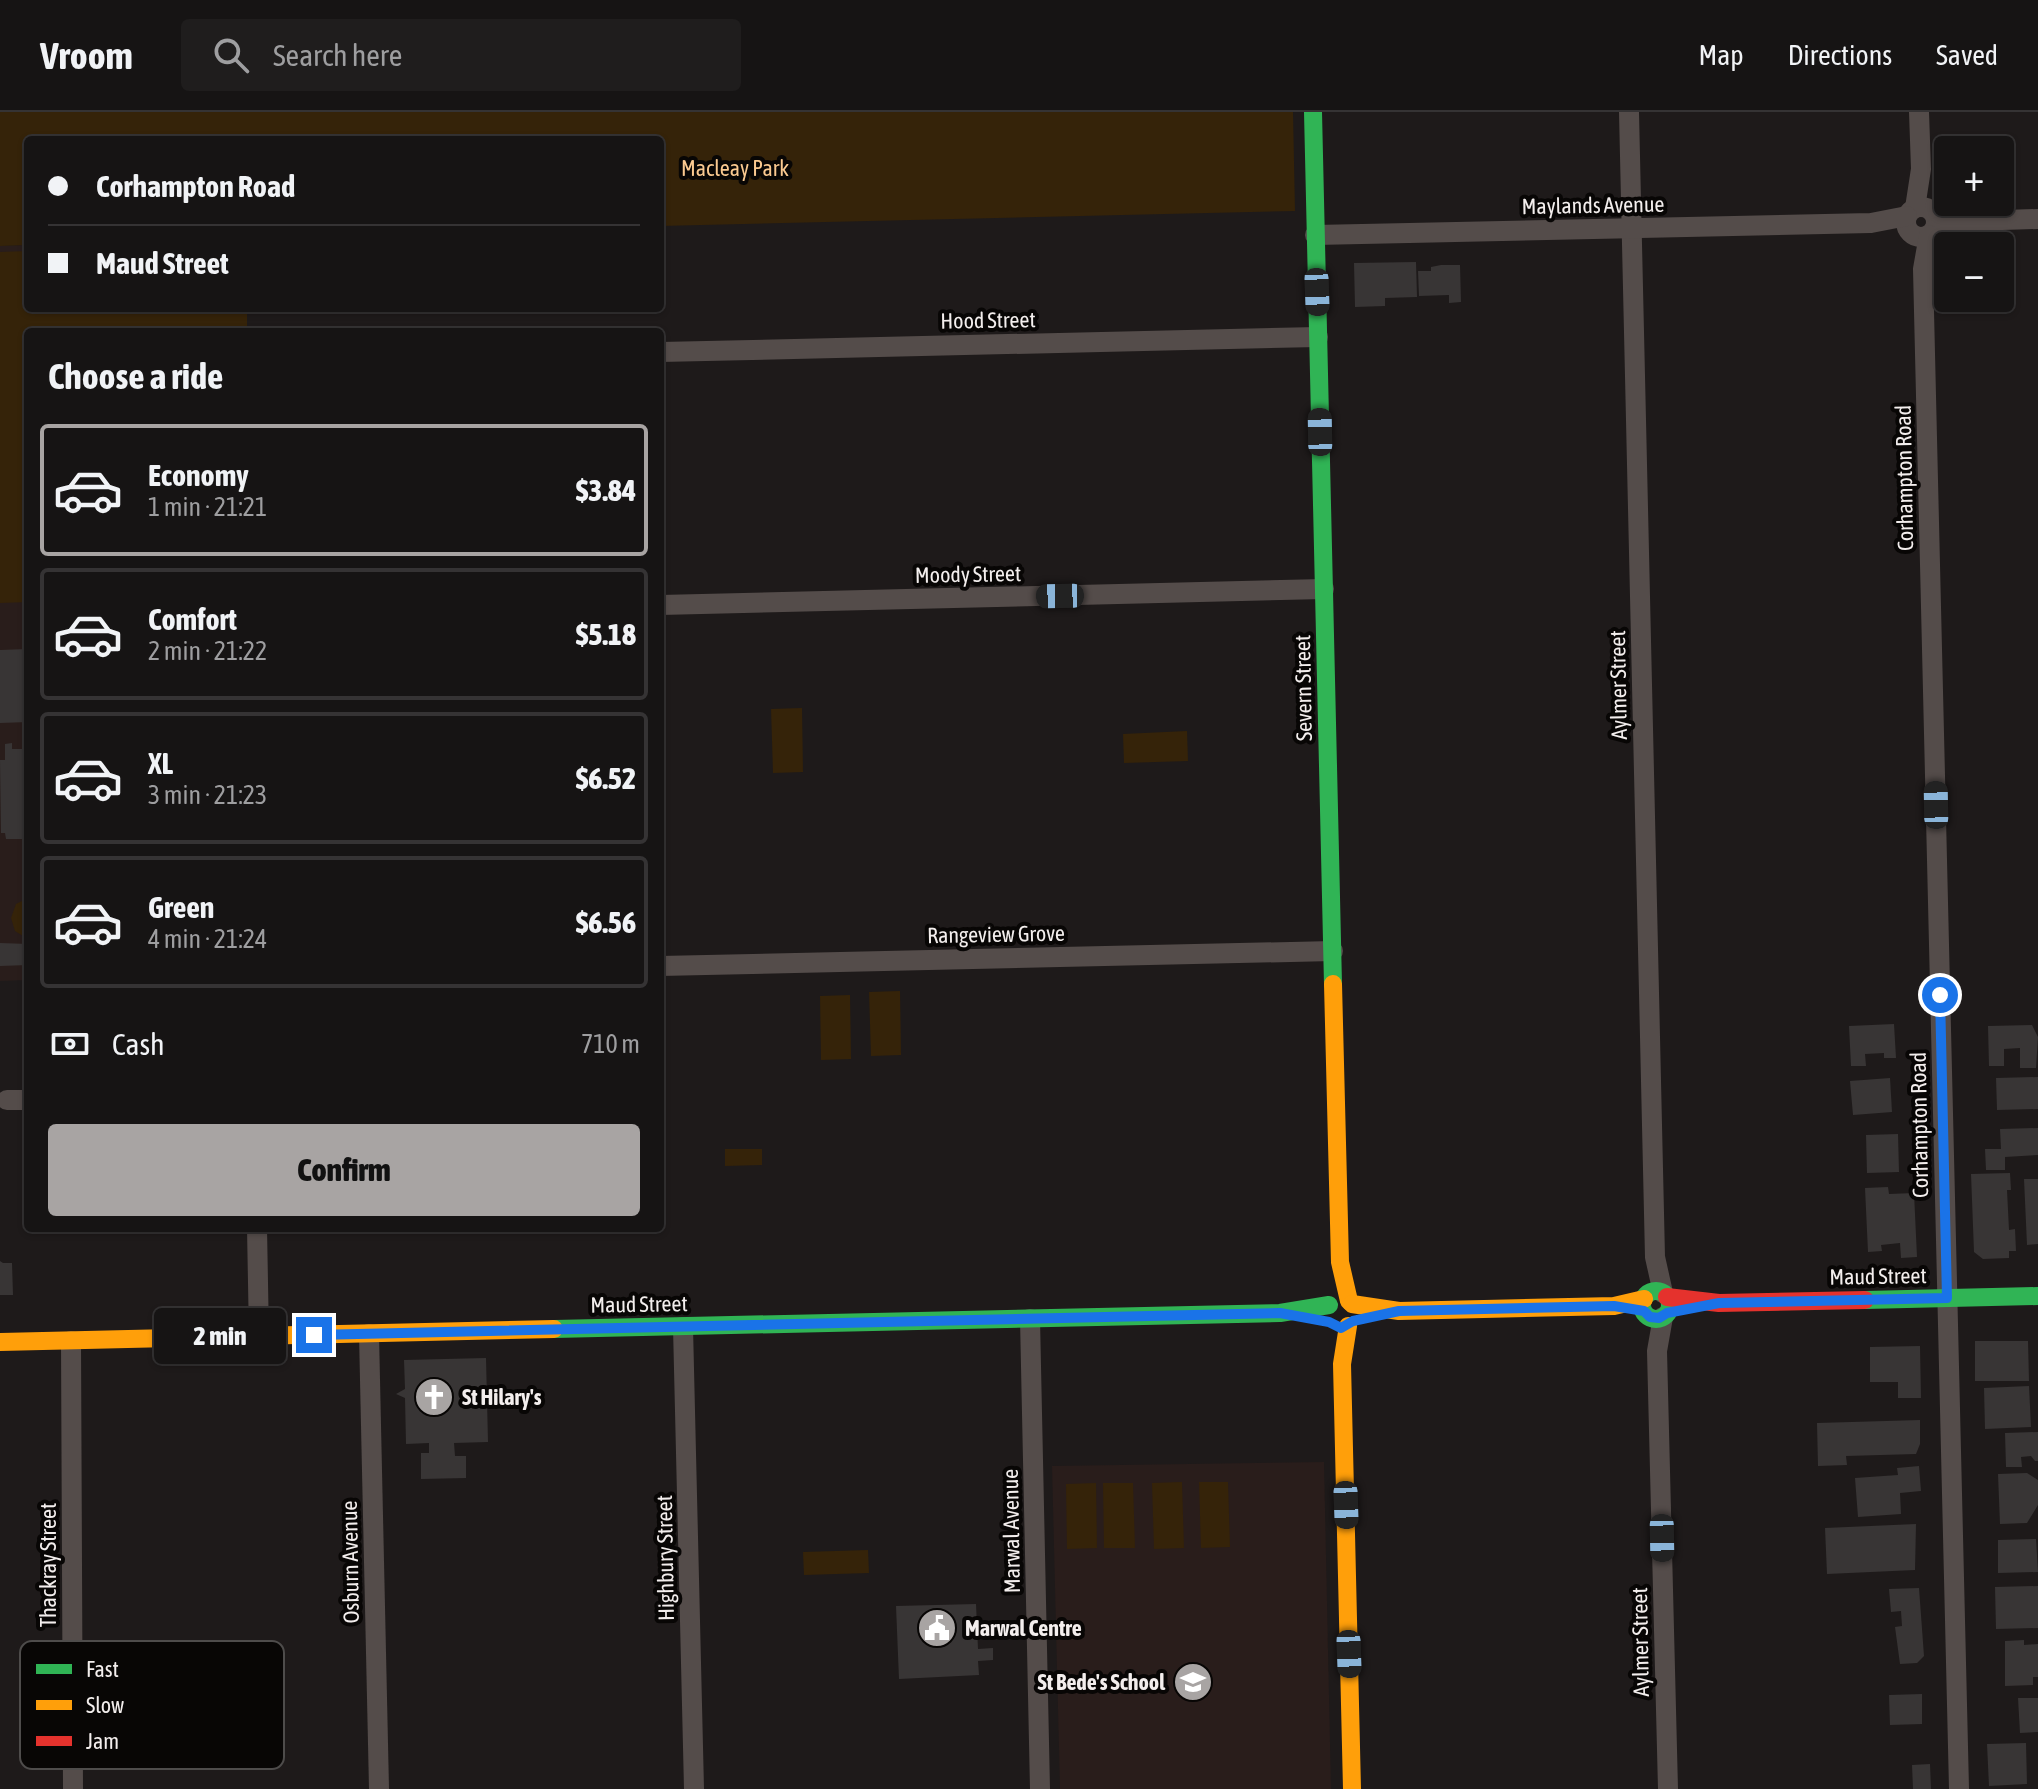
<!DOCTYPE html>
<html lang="en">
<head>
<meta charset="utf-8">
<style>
  :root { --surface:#161414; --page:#1f1d1d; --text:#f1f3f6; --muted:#9e9ea0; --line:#353334; --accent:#a8a4a3 }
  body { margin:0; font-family:"Asap Condensed",sans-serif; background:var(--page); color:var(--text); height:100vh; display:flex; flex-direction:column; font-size:30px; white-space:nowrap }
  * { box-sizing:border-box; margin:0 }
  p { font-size:26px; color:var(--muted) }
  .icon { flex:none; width:44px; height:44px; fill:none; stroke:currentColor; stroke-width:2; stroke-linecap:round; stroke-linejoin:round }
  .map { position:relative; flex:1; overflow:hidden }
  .sheet { position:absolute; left:24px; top:216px; width:640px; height:904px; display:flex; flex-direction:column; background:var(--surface); border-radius:8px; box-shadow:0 2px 6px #0004,0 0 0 2px var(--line) }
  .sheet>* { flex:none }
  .hud { position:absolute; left:24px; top:24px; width:640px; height:176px; border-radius:8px; box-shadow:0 2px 6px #0004,0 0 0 2px var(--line); display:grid; align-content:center; height:176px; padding:0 24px; background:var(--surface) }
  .buttons { position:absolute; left:1934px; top:24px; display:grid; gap:16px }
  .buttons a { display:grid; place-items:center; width:80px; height:80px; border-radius:8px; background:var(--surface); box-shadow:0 2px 6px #0004,0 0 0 2px var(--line); font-size:40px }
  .end { position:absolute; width:36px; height:36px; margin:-18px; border:10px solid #1a73e8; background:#fff; box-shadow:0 0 0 4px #fff }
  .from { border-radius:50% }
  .bubble { position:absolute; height:56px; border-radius:8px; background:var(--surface); box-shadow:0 2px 6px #0004,0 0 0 2px var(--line); font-size:26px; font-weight:800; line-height:56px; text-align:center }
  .car { position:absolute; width:24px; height:48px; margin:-24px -12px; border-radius:10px; box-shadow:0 0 6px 2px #0007; background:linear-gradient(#222 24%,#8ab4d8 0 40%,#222 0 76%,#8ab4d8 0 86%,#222 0) }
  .hud b { display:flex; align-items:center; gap:28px; height:76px; font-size:30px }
  .hud b+b { border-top:2px solid var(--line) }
  .hud i { width:20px; height:20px; background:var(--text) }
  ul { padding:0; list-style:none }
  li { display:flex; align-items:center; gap:24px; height:132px; margin:0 16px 12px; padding:0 8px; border:4px solid var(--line); border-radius:8px }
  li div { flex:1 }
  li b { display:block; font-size:30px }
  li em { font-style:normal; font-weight:800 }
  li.selected { border-color:var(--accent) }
  li>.icon { width:72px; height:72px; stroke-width:1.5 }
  h2 { padding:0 24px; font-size:36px; line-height:96px }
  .pay { display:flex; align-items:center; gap:20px; height:88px; padding:0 24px; font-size:30px }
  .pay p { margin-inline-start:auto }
  .action { display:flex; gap:16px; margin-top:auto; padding:16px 24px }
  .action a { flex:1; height:92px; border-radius:8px; background:var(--accent); color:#111; font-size:32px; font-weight:800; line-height:92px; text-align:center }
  header { display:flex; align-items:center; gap:48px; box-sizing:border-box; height:112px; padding:0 40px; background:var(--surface); border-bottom:2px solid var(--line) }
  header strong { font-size:38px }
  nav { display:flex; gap:44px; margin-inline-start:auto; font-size:28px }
  .search { width:560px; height:72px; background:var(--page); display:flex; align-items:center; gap:20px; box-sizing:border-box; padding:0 28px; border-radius:8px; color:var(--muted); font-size:30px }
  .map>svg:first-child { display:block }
  .built { fill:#291d1b }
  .green { fill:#352309 }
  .building { fill:#383535 }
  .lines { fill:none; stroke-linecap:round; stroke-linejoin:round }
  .street { stroke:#544c4a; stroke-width:20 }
  .fast { stroke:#30b455; stroke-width:18 }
  .slow { stroke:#ff9f0a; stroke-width:18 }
  .jam { stroke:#e5322d; stroke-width:18 }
  .route { stroke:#1a73e8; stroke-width:10 }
  .labels { text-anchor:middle; stroke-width:8; stroke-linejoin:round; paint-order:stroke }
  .park-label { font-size:22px; fill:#fac990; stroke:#080605 }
  .street-label { font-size:22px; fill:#f3eeed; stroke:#080605 }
  .poi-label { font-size:22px; font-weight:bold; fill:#f3eeed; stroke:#080605; text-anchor:start }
  .key { fill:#080605; stroke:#4e4c4b; stroke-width:2 }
  .key-label { font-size:22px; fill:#f3eeed }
</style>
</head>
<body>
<header>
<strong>Vroom</strong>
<div class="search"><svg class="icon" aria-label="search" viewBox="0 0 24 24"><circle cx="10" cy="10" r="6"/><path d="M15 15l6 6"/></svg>Search here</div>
<nav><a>Map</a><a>Directions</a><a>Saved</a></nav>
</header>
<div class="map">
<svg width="2038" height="1677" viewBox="0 0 2038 1677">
  <rect width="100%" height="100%" fill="#1e1a1a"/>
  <g class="built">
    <polygon points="28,133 28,196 247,196 247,220 28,220 28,868 0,869 0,134"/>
    <polygon points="1324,1350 1331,1677 1060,1677 1052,1354"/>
  </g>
  <g class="green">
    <polygon points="0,0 1293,0 1295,99 660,114 660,28 28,28 28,133 0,134"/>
    <polygon points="28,139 28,196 247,196 247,220 28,220 28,490 0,491 0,140"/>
    <polygon points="802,596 803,660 773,661 771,597"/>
    <polygon points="1187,619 1188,649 1124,651 1123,622"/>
    <polygon points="28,786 28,827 15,819 11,806 16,792"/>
    <polygon points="900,879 901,943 871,944 869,880"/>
    <polygon points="850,883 851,947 821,948 820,884"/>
    <polygon points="725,1037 762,1037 762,1053 725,1054"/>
    <polygon points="1182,1370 1184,1436 1154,1437 1152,1371"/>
    <polygon points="1199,1370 1228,1370 1230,1435 1201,1436"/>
    <polygon points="1096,1371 1097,1436 1067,1437 1066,1372"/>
    <polygon points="1103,1371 1133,1371 1135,1436 1104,1436"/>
    <polygon points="868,1438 869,1461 804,1463 803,1440"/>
  </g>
  <g class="building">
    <polygon points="1416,150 1417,185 1385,186 1385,194 1355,195 1354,151"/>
    <polygon points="1441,153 1460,153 1461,190 1449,191 1449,183 1419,184 1418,159 1431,159 1431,155"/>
    <polygon points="28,537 28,610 0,611 0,538"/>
    <polygon points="12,631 12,637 28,637 28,727 6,727 5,721 1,721 0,648 5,648 5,632"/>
    <polygon points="0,831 28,832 28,853 0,854"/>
    <polygon points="1894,912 1896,946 1884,946 1884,941 1865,942 1866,954 1851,954 1849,914"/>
    <polygon points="2032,913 2038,925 2036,956 2020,956 2020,936 2004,937 2004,954 1989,954 1988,914"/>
    <polygon points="2038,965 2038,997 1997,998 1996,966"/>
    <polygon points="1890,966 1892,1000 1853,1003 1850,969"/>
    <polygon points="2038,1016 2038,1043 2005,1045 2005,1058 1986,1058 1985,1037 2001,1037 2000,1017"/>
    <polygon points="1898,1022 1899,1060 1867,1061 1866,1023"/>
    <polygon points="2010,1061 2011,1078 2007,1078 2009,1118 2015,1117 2016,1139 2009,1139 2009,1146 1983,1147 1974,1140 1971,1062"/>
    <polygon points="2024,1067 2038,1067 2038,1132 2027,1133"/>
    <polygon points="1888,1075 1889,1082 1914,1081 1917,1145 1901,1146 1900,1131 1881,1133 1882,1139 1868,1140 1865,1076"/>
    <polygon points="0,1149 3,1151 12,1151 13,1183 0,1183"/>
    <polygon points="1975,1229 2028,1229 2029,1269 1975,1269"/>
    <polygon points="1920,1234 1921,1286 1898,1286 1898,1270 1870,1270 1870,1235"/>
    <polygon points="486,1246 488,1330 454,1331 455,1344 466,1344 466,1366 421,1367 421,1341 429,1341 429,1331 406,1332 405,1286 396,1282 405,1277 404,1248"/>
    <polygon points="2029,1274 2031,1315 1985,1317 1984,1276"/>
    <polygon points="1920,1308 1920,1332 1916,1342 1846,1344 1847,1353 1818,1354 1817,1311"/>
    <polygon points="2038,1320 2038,1349 2035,1349 2031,1344 2021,1345 2022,1355 2006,1355 2005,1321"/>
    <polygon points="1919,1354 1921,1379 1900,1381 1901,1402 1858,1405 1855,1366 1898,1363 1897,1356"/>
    <polygon points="2027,1361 2038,1368 2038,1393 2027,1411 2000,1412 1998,1362"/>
    <polygon points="1916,1412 1915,1458 1827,1462 1825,1416"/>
    <polygon points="2036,1427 2038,1460 1998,1461 1998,1428"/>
    <polygon points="2038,1474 2038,1516 1996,1517 1995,1475"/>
    <polygon points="1919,1476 1924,1544 1917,1551 1900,1552 1895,1515 1902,1514 1901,1499 1891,1500 1889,1477"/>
    <polygon points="976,1492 978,1537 993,1536 993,1548 978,1549 979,1563 899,1567 896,1494"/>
    <polygon points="2024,1528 2024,1533 2038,1532 2038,1565 2033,1565 2033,1573 2005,1574 2005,1529"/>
    <polygon points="1922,1582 1922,1612 1890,1613 1889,1583"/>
    <polygon points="2018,1586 2038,1586 2038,1620 2020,1621"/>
    <polygon points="2026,1631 2027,1672 1989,1674 1987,1632"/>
    <polygon points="1930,1652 1931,1677 1913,1677 1912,1653"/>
  </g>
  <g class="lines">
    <g class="street">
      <polyline points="1629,0 1655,1145 1663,1181"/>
      <circle cx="1921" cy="110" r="15"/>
      <polyline points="1915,96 1921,57 1919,0"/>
      <polyline points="1935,116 1971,109 2038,107"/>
      <polyline points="1315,123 1871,111 1907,104"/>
      <polyline points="1929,123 1923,157 1959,1677"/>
      <polyline points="660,240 1318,225"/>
      <polyline points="660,493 1324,477"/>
      <polyline points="660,854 1333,839"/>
      <polyline points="7,988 28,988"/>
      <polyline points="257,1116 259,1225"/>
      <polyline points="1663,1205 1657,1239 1668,1677"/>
      <polyline points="1030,1207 1040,1677"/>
      <polyline points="683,1215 694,1677"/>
      <polyline points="369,1222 379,1677"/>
      <polyline points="71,1229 73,1677"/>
    </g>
    <g class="fast">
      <polyline points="1313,0 1333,872"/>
      <circle cx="1656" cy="1193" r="14"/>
      <polyline points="1865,1188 2038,1184"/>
      <polyline points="554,1217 1280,1201 1329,1193"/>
    </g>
    <g class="slow">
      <polyline points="1333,872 1340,1150 1349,1189"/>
      <polyline points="1352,1192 1399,1199 1614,1194 1644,1187"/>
      <polyline points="1348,1214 1342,1252 1352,1677"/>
      <polyline points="0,1230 554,1217"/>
    </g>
    <polyline class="jam" points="1667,1185 1719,1191 1865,1188"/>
  </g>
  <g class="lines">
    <polyline class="route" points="314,1223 1280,1201 1329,1210 1341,1216 1353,1209 1399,1199 1614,1194 1644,1199 1650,1205 1659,1206 1667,1201 1719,1191 1947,1186 1940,883"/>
  </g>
  <defs>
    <symbol id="church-disc" viewBox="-11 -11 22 22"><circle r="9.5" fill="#a8a4a3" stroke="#080605"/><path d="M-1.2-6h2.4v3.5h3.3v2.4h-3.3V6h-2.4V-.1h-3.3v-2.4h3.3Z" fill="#fff"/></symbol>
    <symbol id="civic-disc" viewBox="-11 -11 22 22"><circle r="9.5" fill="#a8a4a3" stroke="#080605"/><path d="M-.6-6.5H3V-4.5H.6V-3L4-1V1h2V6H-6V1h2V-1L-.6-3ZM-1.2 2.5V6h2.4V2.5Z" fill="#fff"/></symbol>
    <symbol id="school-disc" viewBox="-11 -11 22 22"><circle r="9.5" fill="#a8a4a3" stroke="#080605"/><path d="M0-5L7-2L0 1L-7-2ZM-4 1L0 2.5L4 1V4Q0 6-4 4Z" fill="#fff"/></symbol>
  </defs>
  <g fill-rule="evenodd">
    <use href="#church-disc" x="412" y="1263" width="44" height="44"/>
    <use href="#civic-disc" x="915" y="1494" width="44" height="44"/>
    <use href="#school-disc" x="1171" y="1548" width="44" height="44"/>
  </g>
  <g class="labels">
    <g class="park-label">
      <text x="735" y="64">Macleay Park</text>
    </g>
    <g class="street-label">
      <text transform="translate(1593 93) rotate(-1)" y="8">Maylands Avenue</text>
      <text transform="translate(988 208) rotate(-1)" y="8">Hood Street</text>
      <text transform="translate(1904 366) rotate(-91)" y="8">Corhampton Road</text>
      <text transform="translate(968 462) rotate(-1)" y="8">Moody Street</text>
      <text transform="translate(1618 573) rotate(-91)" y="8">Aylmer Street</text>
      <text transform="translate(1303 576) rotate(-91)" y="8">Severn Street</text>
      <text transform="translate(996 822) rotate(-1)" y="8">Rangeview Grove</text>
      <text transform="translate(1919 1013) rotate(-91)" y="8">Corhampton Road</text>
      <text transform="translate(1878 1164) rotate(-1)" y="8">Maud Street</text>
      <text transform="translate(639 1192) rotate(-1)" y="8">Maud Street</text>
      <text transform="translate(1011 1419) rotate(-91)" y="8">Marwal Avenue</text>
      <text transform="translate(665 1446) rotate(-91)" y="8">Highbury Street</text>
      <text transform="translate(350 1450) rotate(-91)" y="8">Osburn Avenue</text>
      <text transform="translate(48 1453) rotate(-90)" y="8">Thackray Street</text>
      <text transform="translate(1640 1530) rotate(-91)" y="8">Aylmer Street</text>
    </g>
    <g class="poi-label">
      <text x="462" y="1293">St Hilary's</text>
      <text x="965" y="1524">Marwal Centre</text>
      <text x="1165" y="1578" text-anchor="end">St Bede's School</text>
    </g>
  </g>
  <rect x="20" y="1529" width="264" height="128" rx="12" class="key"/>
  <rect x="36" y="1552" width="36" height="10" fill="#30b455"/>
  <rect x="36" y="1588" width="36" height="10" fill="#ff9f0a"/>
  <rect x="36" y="1624" width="36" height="10" fill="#e5322d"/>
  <g class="key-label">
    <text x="86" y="1565">Fast</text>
    <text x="86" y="1601">Slow</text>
    <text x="86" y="1637">Jam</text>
  </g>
</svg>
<div class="buttons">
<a>+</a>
<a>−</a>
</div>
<i class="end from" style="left:1940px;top:883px"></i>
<i class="end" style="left:314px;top:1223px"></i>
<div class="bubble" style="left:154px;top:1196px;width:132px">2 min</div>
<i class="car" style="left:1317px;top:180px;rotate:178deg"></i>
<i class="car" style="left:1320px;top:320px;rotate:359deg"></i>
<i class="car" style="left:1060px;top:484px;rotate:269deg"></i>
<i class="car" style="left:1936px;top:693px;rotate:359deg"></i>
<i class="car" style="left:1346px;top:1393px;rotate:178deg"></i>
<i class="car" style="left:1662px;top:1426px;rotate:179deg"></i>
<i class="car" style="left:1349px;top:1542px;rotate:178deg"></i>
<div class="hud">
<b><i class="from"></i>Corhampton Road</b>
<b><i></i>Maud Street</b>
</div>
<section class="sheet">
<h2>Choose a ride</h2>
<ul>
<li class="selected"><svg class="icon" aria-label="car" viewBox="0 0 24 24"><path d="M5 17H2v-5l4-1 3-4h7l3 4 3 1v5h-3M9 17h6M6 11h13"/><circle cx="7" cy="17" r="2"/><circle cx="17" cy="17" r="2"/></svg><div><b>Economy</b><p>1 min · 21:21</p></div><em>$3.84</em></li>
<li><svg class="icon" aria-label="car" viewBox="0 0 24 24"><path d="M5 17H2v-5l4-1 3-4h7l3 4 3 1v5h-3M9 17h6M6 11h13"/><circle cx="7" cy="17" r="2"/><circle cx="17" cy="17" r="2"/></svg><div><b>Comfort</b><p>2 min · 21:22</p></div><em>$5.18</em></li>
<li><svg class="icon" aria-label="car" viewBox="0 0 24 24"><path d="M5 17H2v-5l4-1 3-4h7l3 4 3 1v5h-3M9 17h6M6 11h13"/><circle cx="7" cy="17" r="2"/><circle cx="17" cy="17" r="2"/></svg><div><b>XL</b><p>3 min · 21:23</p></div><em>$6.52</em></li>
<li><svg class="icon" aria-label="car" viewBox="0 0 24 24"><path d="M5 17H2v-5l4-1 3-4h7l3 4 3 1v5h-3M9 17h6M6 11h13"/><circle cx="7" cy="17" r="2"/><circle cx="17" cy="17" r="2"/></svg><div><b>Green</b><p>4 min · 21:24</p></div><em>$6.56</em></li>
</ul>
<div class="pay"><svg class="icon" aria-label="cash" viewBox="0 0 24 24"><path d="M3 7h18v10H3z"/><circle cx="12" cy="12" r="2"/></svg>Cash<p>710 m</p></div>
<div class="action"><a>Confirm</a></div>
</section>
</div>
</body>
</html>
